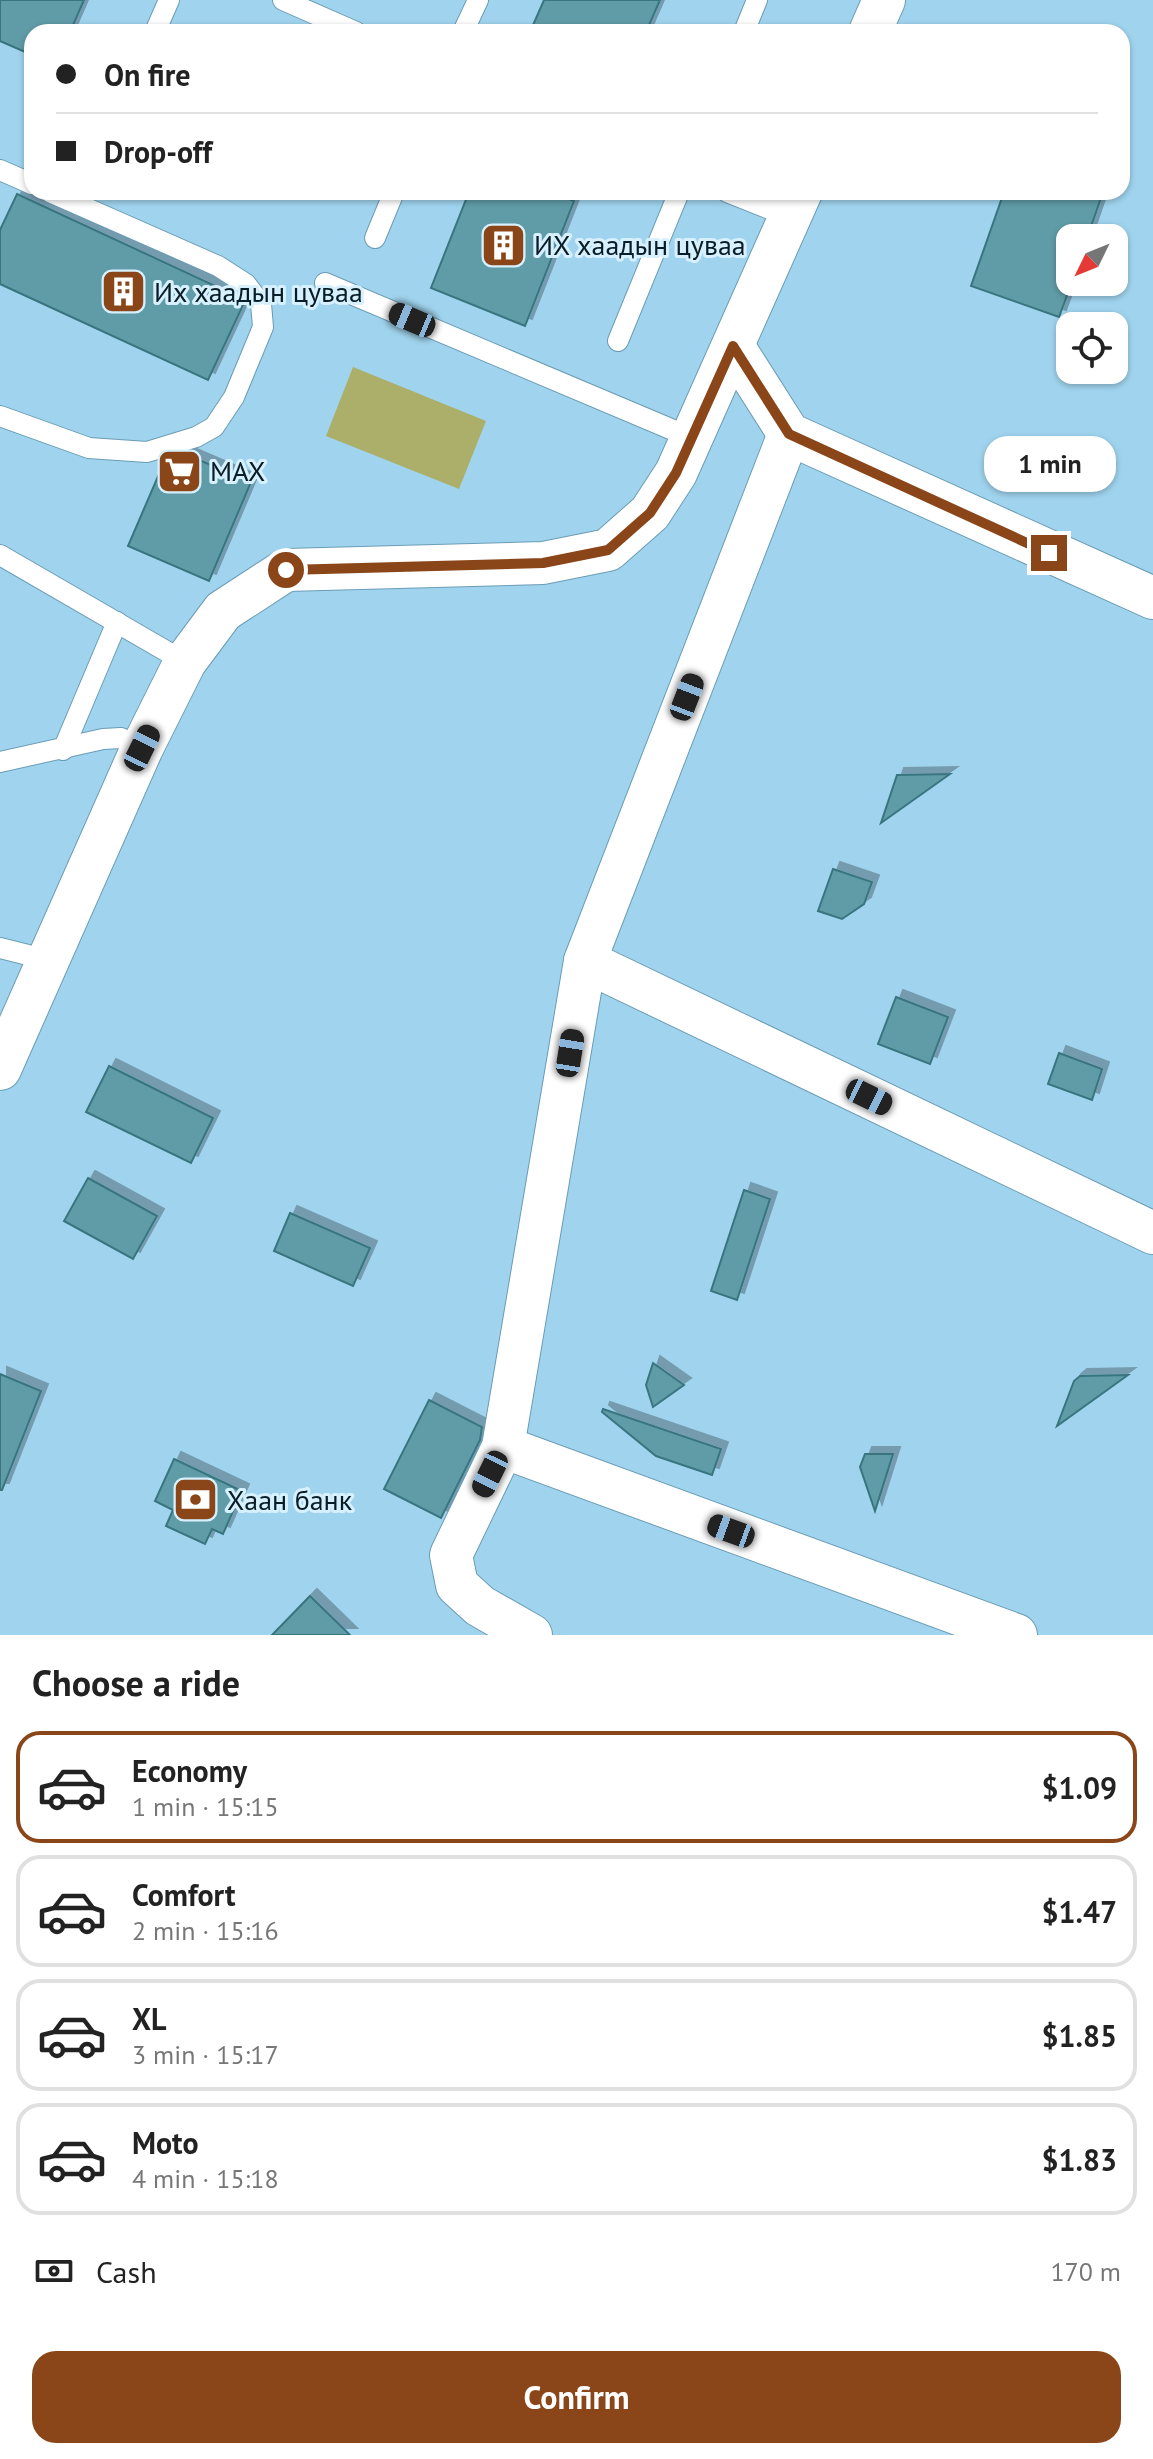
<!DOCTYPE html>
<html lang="en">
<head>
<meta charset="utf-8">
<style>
  :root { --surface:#fff; --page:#f2f2f2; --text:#222; --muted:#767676; --line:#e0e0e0; --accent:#8a4619 }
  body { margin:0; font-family:"PT Sans",sans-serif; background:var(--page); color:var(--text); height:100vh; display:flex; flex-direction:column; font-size:30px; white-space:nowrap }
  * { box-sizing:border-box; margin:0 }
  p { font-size:26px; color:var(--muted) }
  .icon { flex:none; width:44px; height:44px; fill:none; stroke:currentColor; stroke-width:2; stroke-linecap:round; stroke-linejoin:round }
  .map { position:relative; height:1635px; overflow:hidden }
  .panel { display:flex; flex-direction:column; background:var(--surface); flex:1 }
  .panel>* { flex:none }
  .guide { position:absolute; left:24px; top:24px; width:1106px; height:176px; border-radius:24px; box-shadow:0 2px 6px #0004; display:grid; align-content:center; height:176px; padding:0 32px; background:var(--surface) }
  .needle { width:52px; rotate:227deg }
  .tools { position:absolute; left:1056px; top:224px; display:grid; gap:16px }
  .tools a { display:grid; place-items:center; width:72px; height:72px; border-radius:16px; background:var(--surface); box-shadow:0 2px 6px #0004; font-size:40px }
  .end { position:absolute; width:36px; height:36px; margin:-18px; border:10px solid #8a4619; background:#fff; box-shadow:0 0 0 4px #fff }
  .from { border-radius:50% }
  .bubble { position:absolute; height:56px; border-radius:24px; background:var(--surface); box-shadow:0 2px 6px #0004; font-size:26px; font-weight:700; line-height:56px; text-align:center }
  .car { position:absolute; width:24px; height:48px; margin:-24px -12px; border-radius:10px; box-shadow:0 0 6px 2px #0007; background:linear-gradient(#222 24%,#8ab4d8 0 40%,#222 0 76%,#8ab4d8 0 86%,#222 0) }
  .guide b { display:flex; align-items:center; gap:28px; height:76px; font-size:30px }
  .guide b+b { border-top:2px solid var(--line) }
  .guide i { width:20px; height:20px; background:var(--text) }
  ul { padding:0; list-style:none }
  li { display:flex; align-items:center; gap:24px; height:112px; margin:0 16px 12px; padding:0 16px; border:4px solid var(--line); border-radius:24px }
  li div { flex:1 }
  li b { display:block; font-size:30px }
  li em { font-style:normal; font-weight:700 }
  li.active { border-color:var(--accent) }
  li>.icon { width:72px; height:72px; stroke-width:1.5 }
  h2 { padding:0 32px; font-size:36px; line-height:96px }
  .pay { display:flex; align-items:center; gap:20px; height:88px; padding:0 32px; font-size:30px }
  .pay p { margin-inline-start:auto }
  .action { display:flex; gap:16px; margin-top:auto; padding:16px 32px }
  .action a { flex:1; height:92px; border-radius:24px; background:var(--accent); color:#fff; font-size:32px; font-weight:700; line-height:92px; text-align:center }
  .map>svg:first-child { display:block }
  .green { fill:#acaf69 }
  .building { fill:#609ca7; stroke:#38757f; stroke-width:2; filter:url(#shadow) }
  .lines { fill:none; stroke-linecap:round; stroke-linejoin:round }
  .lane-casing { stroke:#6a9cb5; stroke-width:22 }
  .street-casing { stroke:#6a9cb5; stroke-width:44 }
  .lane { stroke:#fff; stroke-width:20 }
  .street { stroke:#fff; stroke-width:42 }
  .route { stroke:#8a4619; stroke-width:10 }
  .labels { text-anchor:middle; stroke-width:6; stroke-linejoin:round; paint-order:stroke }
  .poi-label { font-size:28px; fill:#081d26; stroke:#d7f0fe; text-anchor:start }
</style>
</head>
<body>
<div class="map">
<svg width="1153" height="1635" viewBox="0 0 1153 1635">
  <defs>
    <filter id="shadow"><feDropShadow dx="7" dy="-7" stdDeviation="0" flood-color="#0004"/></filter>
  </defs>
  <rect width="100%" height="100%" fill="#a0d4ee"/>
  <polygon class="green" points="353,367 486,421 459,489 326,436"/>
  <g class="building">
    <polygon points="0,0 84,0 70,32 32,32 32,55 0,41"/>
    <polygon points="544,0 660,0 646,32 530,32"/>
    <polygon points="469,192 551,192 574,201 525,326 431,288"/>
    <polygon points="1004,192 1103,192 1087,238 1070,238 1072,282 1059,317 971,286"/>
    <polygon points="17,194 239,297 244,303 208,380 0,284 0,230"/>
    <polygon points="185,454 251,482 209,581 128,546 165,460"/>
    <polygon points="950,774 881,823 897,775"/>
    <polygon points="833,869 872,882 864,904 842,919 818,911"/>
    <polygon points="896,997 948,1017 930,1064 878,1044"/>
    <polygon points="1059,1053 1102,1069 1092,1100 1048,1084"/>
    <polygon points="109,1066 213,1118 191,1163 86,1112"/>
    <polygon points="88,1178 157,1216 133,1259 64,1221"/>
    <polygon points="744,1190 770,1199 737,1300 711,1291"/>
    <polygon points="290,1213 370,1248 353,1286 274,1251"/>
    <polygon points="653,1363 684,1385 653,1407 646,1385"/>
    <polygon points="0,1374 41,1391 2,1490 0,1490"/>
    <polygon points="1128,1375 1057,1426 1074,1381 1080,1376"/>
    <polygon points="429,1400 482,1427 480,1440 441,1518 384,1489"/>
    <polygon points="603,1409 721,1449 712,1475 656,1456 602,1412"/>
    <polygon points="865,1454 893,1454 875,1511 860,1467"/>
    <polygon points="174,1459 242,1491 223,1534 212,1529 205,1544 166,1526 173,1510 155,1501"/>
    <polygon points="310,1596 350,1635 272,1635"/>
  </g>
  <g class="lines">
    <defs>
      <g id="lane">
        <polyline points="283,0 356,32"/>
        <polyline points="155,32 169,0"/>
        <polyline points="463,32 478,0"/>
        <polyline points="744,32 757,0"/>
        <polyline points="0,170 32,184"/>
        <polyline points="727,192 790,217"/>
        <polyline points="375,238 394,192"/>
        <polyline points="325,283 692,438"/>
        <polyline points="618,341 679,192"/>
        <polyline points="0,416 89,448 147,452 196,437 214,427 234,397 263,327 261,304 246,284 218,266 50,192"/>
        <polyline points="0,555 185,662"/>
        <polyline points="63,750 117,622"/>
        <polyline points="0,762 103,739 121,738 142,748"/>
        <polyline points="0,948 48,960"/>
      </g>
      <g id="street">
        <polyline points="870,32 884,0"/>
        <polyline points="733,346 789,434 1153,598"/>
        <polyline points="585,961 1153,1233"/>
        <polyline points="0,1069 142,748 185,662 223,611 286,570 543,563 608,550 650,513 676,473 801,192"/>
        <polyline points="503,1447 1016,1635"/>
        <polyline points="531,1635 480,1606 457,1585 451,1555 503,1447 585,961 789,434"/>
      </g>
    </defs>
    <use href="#lane" class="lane-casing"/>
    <use href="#street" class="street-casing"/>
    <use href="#lane" class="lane"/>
    <use href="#street" class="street"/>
  </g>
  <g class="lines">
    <polyline class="route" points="286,570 543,563 608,550 650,513 676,473 733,346 789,434 1049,553"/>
  </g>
  <defs>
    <symbol id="building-square" viewBox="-11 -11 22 22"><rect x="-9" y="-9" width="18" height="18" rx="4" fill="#8a4619" stroke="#d7f0fe"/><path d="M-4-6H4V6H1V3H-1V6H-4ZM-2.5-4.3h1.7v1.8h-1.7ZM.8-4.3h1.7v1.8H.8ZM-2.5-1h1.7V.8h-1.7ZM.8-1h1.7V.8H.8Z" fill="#fff"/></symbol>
    <symbol id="supermarket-square" viewBox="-11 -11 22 22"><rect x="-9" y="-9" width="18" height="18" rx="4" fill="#8a4619" stroke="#d7f0fe"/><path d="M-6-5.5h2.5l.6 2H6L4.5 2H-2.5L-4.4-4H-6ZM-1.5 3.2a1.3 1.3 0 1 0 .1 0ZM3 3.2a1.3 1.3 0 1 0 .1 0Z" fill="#fff"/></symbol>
    <symbol id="bank-square" viewBox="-11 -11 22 22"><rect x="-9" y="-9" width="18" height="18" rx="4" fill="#8a4619" stroke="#d7f0fe"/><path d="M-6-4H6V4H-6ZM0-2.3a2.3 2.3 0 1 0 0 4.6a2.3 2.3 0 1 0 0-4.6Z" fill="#fff"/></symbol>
  </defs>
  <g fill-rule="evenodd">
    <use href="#building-square" x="478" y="220" width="51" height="51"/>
    <use href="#building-square" x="98" y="266" width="51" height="51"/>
    <use href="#supermarket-square" x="154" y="446" width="51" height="51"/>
    <use href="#bank-square" x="170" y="1474" width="51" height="51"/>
  </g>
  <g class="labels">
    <g class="poi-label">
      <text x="534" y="255">ИХ хаадын цуваа</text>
      <text x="154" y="302">Их хаадын цуваа</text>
      <text x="210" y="481">МАХ</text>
      <text x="227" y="1510">Хаан банк</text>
    </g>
  </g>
</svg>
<div class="tools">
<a><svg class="needle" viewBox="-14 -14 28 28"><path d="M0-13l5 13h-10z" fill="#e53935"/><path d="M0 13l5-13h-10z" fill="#767676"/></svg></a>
<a><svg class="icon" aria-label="locate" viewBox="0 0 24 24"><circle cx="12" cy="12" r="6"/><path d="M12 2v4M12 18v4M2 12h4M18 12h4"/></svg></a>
</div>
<i class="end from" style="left:286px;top:570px"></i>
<i class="end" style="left:1049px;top:553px"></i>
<div class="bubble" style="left:984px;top:436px;width:132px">1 min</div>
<i class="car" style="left:412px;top:320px;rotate:293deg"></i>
<i class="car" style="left:687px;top:697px;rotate:21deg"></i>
<i class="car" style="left:142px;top:748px;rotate:26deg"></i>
<i class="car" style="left:570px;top:1053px;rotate:9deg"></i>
<i class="car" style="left:869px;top:1097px;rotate:116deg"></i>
<i class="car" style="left:490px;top:1474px;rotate:206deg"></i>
<i class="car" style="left:731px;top:1531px;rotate:290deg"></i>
<div class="guide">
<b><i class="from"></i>On fire</b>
<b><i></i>Drop-off</b>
</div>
</div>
<section class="panel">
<h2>Choose a ride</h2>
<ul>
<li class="active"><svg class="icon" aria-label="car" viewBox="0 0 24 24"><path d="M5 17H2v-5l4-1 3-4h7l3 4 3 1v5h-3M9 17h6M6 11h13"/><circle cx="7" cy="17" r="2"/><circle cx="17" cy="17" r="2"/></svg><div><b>Economy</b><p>1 min · 15:15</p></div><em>$1.09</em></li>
<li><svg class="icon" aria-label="car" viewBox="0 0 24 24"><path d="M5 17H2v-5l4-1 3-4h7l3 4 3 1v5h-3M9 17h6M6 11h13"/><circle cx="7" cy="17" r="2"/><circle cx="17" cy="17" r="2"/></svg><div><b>Comfort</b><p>2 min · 15:16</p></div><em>$1.47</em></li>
<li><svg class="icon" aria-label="car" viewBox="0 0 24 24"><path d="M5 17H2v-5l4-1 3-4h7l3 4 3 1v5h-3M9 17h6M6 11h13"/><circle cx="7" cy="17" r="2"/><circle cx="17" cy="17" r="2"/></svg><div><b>XL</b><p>3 min · 15:17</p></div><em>$1.85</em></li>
<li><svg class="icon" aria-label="car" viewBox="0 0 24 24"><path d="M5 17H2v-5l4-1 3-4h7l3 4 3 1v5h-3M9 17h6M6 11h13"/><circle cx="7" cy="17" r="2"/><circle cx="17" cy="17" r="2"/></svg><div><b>Moto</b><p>4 min · 15:18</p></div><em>$1.83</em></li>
</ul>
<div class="pay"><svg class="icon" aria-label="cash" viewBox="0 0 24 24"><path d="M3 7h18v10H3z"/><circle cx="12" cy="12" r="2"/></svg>Cash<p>170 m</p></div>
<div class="action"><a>Confirm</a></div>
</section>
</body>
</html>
